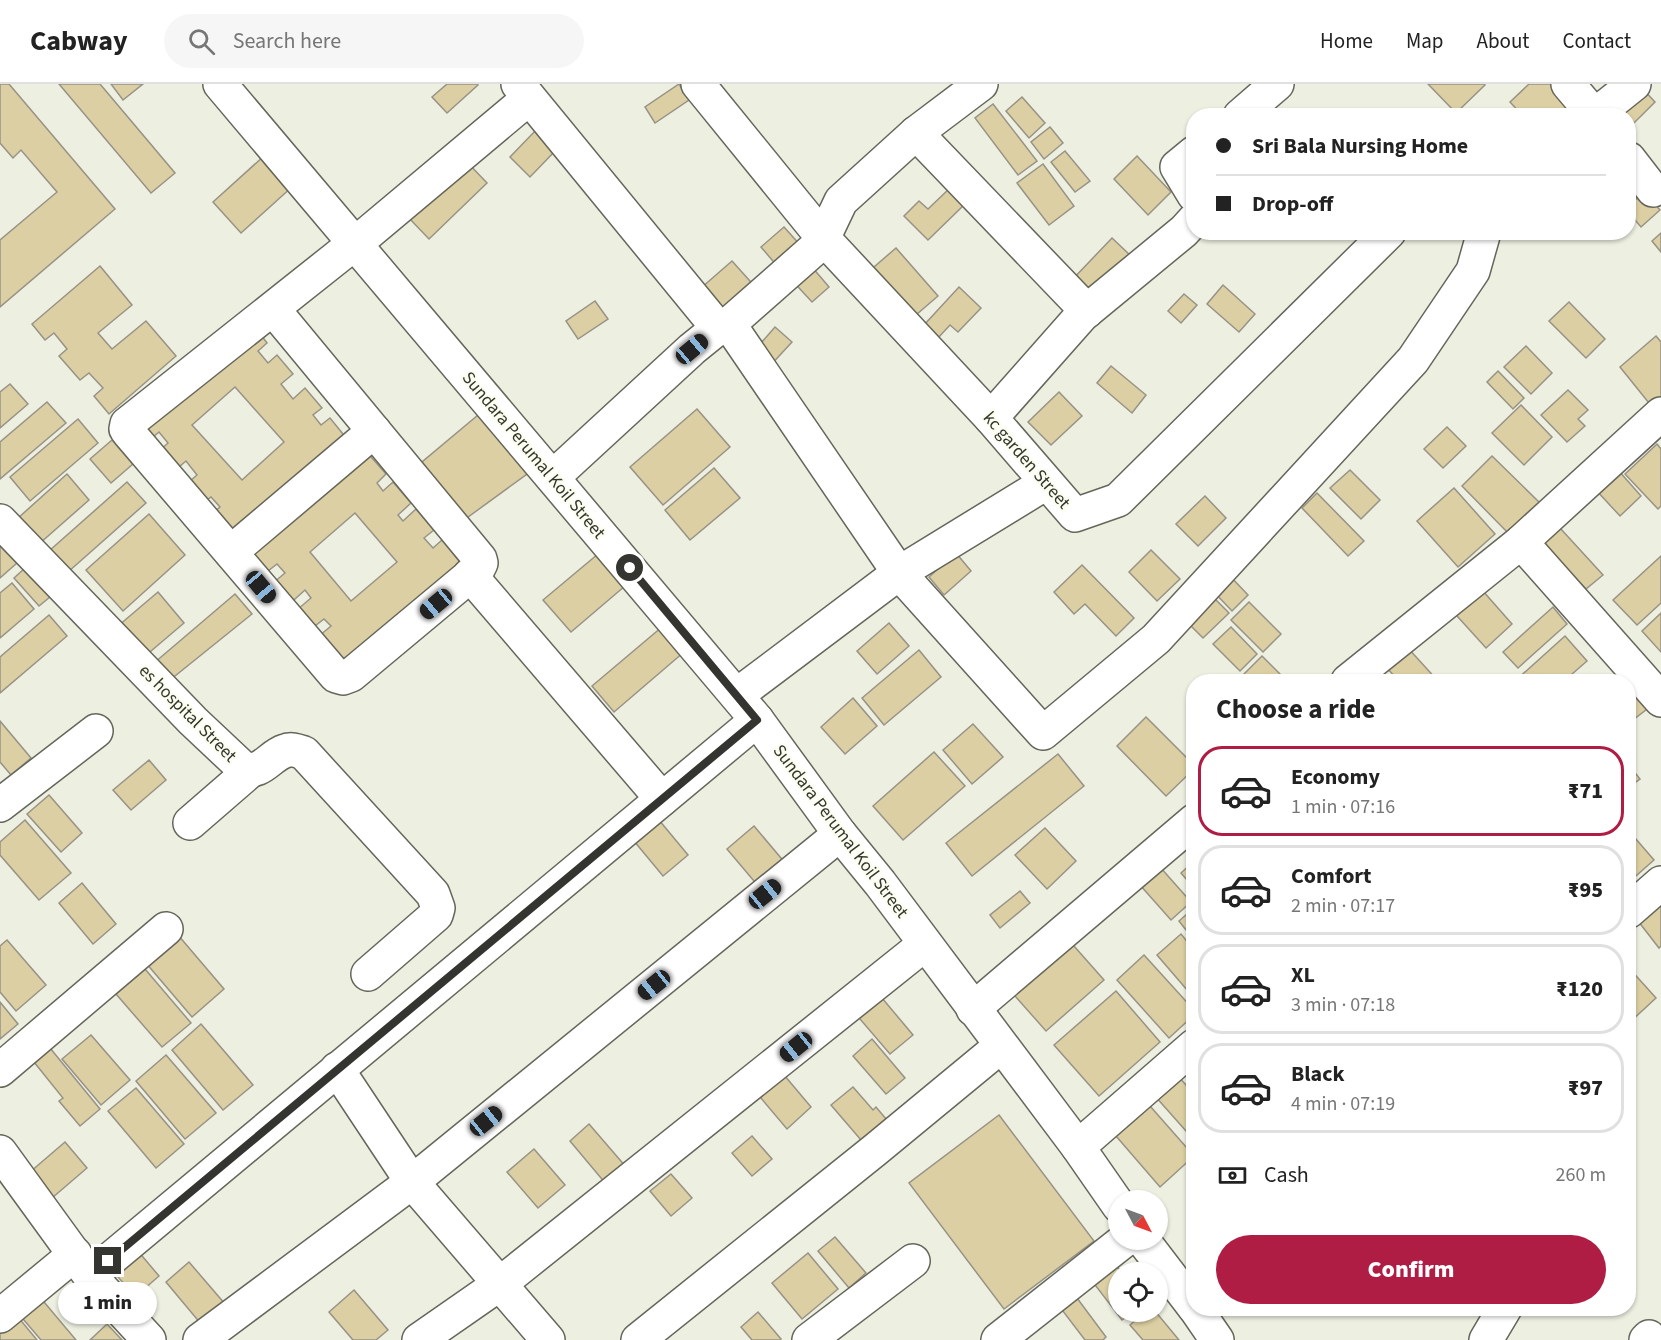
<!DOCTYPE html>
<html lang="en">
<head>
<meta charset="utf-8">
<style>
  :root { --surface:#fff; --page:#f6f6f6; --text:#222; --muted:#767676; --line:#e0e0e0; --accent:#b01d44 }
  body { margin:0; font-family:"Source Sans 3",sans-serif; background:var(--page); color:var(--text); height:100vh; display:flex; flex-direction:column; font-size:22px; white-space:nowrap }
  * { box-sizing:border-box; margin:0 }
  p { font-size:20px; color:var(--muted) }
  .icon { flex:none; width:33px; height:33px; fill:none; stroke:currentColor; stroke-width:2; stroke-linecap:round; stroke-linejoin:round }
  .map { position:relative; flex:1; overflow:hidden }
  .sheet { position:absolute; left:1186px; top:590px; width:450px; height:642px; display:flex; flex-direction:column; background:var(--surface); border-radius:24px; box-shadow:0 2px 4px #0004 }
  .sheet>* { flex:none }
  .hud { position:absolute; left:1186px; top:24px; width:450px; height:132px; border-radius:24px; box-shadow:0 2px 4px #0004; display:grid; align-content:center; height:132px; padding:0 30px; background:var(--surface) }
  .needle { width:39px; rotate:131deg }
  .buttons { position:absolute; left:1108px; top:1106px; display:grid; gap:12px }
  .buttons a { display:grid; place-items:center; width:60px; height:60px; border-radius:50%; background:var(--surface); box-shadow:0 2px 4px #0004; font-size:30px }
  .end { position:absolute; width:27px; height:27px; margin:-14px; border:8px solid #343530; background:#fff; box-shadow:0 0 0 3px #fff }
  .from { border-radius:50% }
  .bubble { position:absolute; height:42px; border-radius:21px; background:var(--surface); box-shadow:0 2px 4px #0004; font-size:20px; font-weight:800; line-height:42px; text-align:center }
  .car { position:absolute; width:18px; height:36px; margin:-18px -9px; border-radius:8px; box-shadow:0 0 4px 2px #0007; background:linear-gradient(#222 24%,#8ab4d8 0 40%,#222 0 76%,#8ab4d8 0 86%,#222 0) }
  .hud b { display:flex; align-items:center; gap:21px; height:57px; font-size:22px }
  .hud b+b { border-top:2px solid var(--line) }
  .hud i { width:15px; height:15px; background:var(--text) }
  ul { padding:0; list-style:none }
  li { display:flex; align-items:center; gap:18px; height:90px; margin:0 12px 9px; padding:0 18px; border:3px solid var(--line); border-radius:24px }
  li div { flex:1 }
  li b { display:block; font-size:22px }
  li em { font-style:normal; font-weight:800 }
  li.selected { border-color:var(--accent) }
  li>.icon { width:54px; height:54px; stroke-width:1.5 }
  h2 { padding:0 30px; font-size:27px; line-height:72px }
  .pay { display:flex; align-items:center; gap:15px; height:66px; padding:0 30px; font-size:22px }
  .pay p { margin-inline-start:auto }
  .cta { display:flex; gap:12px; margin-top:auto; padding:12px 30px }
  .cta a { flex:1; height:69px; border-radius:36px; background:var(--accent); color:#fff; font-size:24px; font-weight:800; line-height:69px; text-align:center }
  header { display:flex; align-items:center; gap:36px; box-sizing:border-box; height:84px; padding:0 30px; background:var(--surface); border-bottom:2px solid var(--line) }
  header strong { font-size:28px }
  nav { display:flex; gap:33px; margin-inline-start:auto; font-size:21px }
  .search { width:420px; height:54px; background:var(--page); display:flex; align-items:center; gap:15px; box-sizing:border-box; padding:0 21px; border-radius:33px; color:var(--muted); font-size:22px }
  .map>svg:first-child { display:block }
  .building { fill:#dccfa3; stroke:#979386; stroke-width:1.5; fill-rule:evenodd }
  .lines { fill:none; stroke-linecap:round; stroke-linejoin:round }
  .minor-casing { stroke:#65665a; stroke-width:36 }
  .minor { stroke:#fff; stroke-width:33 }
  .route { stroke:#343530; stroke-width:8 }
  .labels { text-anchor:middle; stroke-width:4.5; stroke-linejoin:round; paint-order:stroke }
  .street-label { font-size:18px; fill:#343530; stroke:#fbfdef }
</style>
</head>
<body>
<header>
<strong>Cabway</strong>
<div class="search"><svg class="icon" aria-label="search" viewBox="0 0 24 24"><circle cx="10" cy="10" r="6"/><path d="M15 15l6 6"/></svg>Search here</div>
<nav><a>Home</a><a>Map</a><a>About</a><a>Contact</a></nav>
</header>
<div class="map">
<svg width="1661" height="1256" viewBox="0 0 1661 1256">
  <rect width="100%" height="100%" fill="#edefe1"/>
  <g class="building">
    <polygon points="0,0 9,0 115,125 0,223 0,156 57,108 21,66 13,74 0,59"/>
    <polygon points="59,0 100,0 175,89 151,109"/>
    <polygon points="111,0 143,0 123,16"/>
    <polygon points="447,0 477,0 478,1 447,29 432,13"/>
    <polygon points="679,0 689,16 655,39 645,23"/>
    <polygon points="1428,0 1484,0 1485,1 1456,29"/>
    <polygon points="1529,0 1553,0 1576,32 1523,32 1510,18"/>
    <polygon points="1640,2 1655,18 1634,39 1619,23"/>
    <polygon points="1022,13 1045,39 1029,54 1006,27"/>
    <polygon points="993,20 1037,77 1018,91 975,34"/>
    <polygon points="1050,43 1063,59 1044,75 1031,58"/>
    <polygon points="536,46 556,66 530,93 510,73"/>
    <polygon points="1065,67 1090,97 1075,108 1051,78"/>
    <polygon points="265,71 293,102 241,149 213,118"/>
    <polygon points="1137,72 1171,108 1148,131 1114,95"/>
    <polygon points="466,77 487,99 429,155 408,133"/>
    <polygon points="1043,80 1074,122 1049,141 1017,99"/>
    <polygon points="950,104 966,119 928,156 904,132 919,117 928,125"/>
    <polygon points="1645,108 1660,126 1641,143 1629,129 1629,121"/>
    <polygon points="784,143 801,162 778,183 761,163"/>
    <polygon points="1661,149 1661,168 1652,157"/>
    <polygon points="1112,154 1131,172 1090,215 1071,197"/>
    <polygon points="896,164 938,212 909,237 867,189"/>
    <polygon points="806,176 829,203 812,218 788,192"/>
    <polygon points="732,177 758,206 719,240 693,211"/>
    <polygon points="100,182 132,221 98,249 112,265 146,237 176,272 109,330 94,312 103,304 89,289 80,296 59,272 67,265 54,249 45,256 32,240"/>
    <polygon points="1223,201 1255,230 1239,248 1207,220"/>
    <polygon points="959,203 981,224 958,248 950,241 938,254 924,241"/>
    <polygon points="1184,210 1197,221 1181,239 1168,227"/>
    <polygon points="595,217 608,235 578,255 566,237"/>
    <polygon points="1569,218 1605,255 1586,274 1549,237"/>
    <path d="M255,243L267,259L258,267L268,279L277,271L293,290L281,300L293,315L305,304L322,324L313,331L321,341L330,334L347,355L227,456L208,433L220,423L211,413L199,422L183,403L197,391L186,377L172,389L156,370L168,359L159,348L146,359L130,340ZM235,303L284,358L242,396L192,341Z"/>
    <polygon points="775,243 792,258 769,283 753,268"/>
    <polygon points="1656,252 1661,258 1661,326 1657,329 1620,283"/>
    <polygon points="1526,262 1552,289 1531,310 1504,283"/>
    <polygon points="1111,282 1146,311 1132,329 1097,299"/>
    <polygon points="1498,287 1524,314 1513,325 1487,298"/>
    <polygon points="10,300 28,320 0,344 0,308"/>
    <polygon points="1568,306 1588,326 1578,335 1585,342 1567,358 1541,331"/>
    <polygon points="1059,308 1082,332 1051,361 1028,338"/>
    <polygon points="47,318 66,339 0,395 0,358"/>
    <polygon points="1521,321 1552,353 1524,381 1492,349"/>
    <polygon points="697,325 730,363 663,421 630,383"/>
    <polygon points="484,326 534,385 464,436 422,378"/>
    <polygon points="78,335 98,359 30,417 10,393"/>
    <polygon points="1447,343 1466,362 1443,384 1424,365"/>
    <polygon points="112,356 133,380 111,399 90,375"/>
    <polygon points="1657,360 1661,365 1661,422 1658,425 1625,390"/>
    <path d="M365,366L386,390L377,399L383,407L393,398L411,419L398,431L403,437L416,425L434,446L424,454L433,464L442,456L460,478L336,584L313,557L331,542L324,535L306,549L291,531L311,514L305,506L285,524L267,504L285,489L277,480L259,494L241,473ZM355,429L397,478L351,517L310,468Z"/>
    <polygon points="1492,372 1541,420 1510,451 1462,402"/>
    <polygon points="714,384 740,414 690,456 665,426"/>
    <polygon points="1350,386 1380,416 1361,435 1330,404"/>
    <polygon points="1618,386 1641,412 1620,432 1596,406"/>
    <polygon points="67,390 89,416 39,460 17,435"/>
    <polygon points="127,398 146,419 68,488 49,467"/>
    <polygon points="1454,404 1495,450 1458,483 1417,437"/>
    <polygon points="1317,409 1364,457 1348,472 1302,424"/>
    <polygon points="1205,412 1226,434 1198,462 1176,440"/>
    <polygon points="149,430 185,471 123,527 86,486"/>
    <polygon points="1560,444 1603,491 1586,505 1544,460"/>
    <polygon points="0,458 17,479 0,494"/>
    <polygon points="1151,466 1180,495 1157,517 1129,488"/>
    <polygon points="956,469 971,487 944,511 929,493"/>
    <polygon points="598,470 625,502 571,548 543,516"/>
    <polygon points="1661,472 1661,519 1637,541 1613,516"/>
    <polygon points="1082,481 1134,534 1116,552 1085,520 1074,530 1054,508"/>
    <polygon points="25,484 50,513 39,522 14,494"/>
    <polygon points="1228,490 1248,511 1232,527 1212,506"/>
    <polygon points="1475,498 1512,540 1486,564 1448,522"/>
    <polygon points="12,499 34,525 0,554 0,509"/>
    <polygon points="158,508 184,539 144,573 118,542"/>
    <polygon points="1208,508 1229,529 1203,554 1182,533"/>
    <polygon points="235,510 252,530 170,596 154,579"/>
    <polygon points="1249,518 1281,550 1263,568 1231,536"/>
    <polygon points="1553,523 1567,540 1518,584 1503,568"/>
    <polygon points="1661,529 1661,568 1642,547"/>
    <polygon points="49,531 67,552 0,609 0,573"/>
    <polygon points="669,537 691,562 614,628 592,602"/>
    <polygon points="889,539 909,562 877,590 857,567"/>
    <polygon points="1231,543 1257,570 1240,587 1213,560"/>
    <polygon points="1565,552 1587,577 1564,597 1515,597"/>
    <polygon points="1407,563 1438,597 1399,597 1385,582"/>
    <polygon points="919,566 941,593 884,641 862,614"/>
    <polygon points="1262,572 1287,597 1237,597"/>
    <polygon points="1629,603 1651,622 1629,639"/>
    <polygon points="853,614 877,642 845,670 821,643"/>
    <polygon points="1146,633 1194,681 1194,685 1166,712 1117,662"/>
    <polygon points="0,637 31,674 11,691 0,678"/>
    <polygon points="973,640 1003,673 972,700 943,666"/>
    <polygon points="934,668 965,702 903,756 873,722"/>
    <polygon points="1058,670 1084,702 972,792 946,759"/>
    <polygon points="149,676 166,696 131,726 113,706"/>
    <polygon points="1629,681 1640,695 1629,703"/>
    <polygon points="49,711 82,749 61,768 27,730"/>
    <polygon points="25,736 71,789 39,816 0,771 0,758"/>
    <polygon points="659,736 688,771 663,792 634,757"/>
    <polygon points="754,742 786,780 759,803 727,765"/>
    <polygon points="1045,744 1076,777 1047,805 1015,771"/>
    <polygon points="1629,747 1654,776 1629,798"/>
    <polygon points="1194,777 1194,804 1181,789"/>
    <polygon points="1160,783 1191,818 1171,836 1140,801"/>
    <polygon points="82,799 116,840 93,860 59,819"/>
    <polygon points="1020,807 1030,819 1000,844 990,831"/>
    <polygon points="1661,812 1661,862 1659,864 1635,833"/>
    <polygon points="1194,824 1194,856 1179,837"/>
    <polygon points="1181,850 1194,866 1194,914 1157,871"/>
    <polygon points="178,851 224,905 192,933 146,879"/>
    <polygon points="1066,853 1104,896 1046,947 1008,904"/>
    <polygon points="7,856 46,901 16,927 0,908 0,862"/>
    <polygon points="1144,871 1194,926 1194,931 1169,954 1117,896"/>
    <polygon points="1629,884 1656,914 1629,939"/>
    <polygon points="145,885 191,939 162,963 116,910"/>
    <polygon points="1116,907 1160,958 1099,1012 1054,961"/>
    <polygon points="877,908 913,951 890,970 854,928"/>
    <polygon points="0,918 18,940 0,955"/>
    <polygon points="201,940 253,1001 223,1026 172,966"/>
    <polygon points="91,951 130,996 101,1021 62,975"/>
    <polygon points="872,955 905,994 886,1010 853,972"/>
    <polygon points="50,964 100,1025 80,1042 59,1017 63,1014 34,978"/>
    <polygon points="166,971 216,1029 185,1055 136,997"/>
    <polygon points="779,985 811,1023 787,1045 755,1007"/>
    <polygon points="1178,992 1194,1010 1194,1056 1155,1012"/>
    <polygon points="853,1003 873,1026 876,1023 892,1042 867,1063 831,1021"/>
    <polygon points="136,1004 184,1060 156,1084 108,1027"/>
    <polygon points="1150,1022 1194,1072 1160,1103 1116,1052"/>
    <polygon points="999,1031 1094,1157 1004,1225 909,1099"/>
    <polygon points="589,1040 626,1083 606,1100 570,1057"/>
    <polygon points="752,1052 772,1075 752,1092 732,1069"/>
    <polygon points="65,1058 87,1084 52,1114 30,1088"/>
    <polygon points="534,1065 565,1101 538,1124 507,1088"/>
    <polygon points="671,1090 692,1114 671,1132 650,1107"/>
    <polygon points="835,1153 866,1189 849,1204 818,1167"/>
    <polygon points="132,1160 159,1192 135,1213 108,1181"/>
    <polygon points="808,1169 838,1205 802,1235 772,1199"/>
    <polygon points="189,1178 225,1220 201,1240 166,1198"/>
    <polygon points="1115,1179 1121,1188 1119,1188 1119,1227 1134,1227 1122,1236 1092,1197"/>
    <polygon points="354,1206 388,1246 376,1256 353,1256 329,1228"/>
    <polygon points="1074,1210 1106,1253 1103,1256 1085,1256 1059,1222"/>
    <polygon points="39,1212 76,1256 41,1256 18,1229"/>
    <polygon points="13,1227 37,1256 0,1256 0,1237"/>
    <polygon points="1146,1227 1155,1227 1179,1256 1143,1256 1130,1241"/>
    <polygon points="758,1228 781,1255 780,1256 752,1256 741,1243"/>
    <polygon points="107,1240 122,1256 90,1256"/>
  </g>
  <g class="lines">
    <defs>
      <g id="minor">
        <polyline points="220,0 757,636 840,750 880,799 1078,1063 1119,1122"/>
        <polyline points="518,0 718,244"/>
        <polyline points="698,0 824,155 991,334 1075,431 1118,416 1389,148"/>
        <polyline points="1568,0 1595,32"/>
        <polyline points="1240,32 1277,0"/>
        <polyline points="1594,32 1634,0"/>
        <polyline points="916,49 1087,227"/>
        <polyline points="1194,69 1177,83 1194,111"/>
        <polyline points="1629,75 1653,106"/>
        <polyline points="273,225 480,475 481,479 478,485 351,591 343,594 336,592 129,349 126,345 127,340 345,167 355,160 529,14"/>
        <polyline points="729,240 899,489 1046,399"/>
        <polyline points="991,334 1082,231 1184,147 1194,136"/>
        <polyline points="553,393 692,265 718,244 729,240 821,159 841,117 916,49 981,0"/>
        <path d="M0,437L193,637L243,684C262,691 269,672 285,667C291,664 298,667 304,669L433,810L438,824L436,831L368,890"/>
        <polyline points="1521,458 1661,616"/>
        <polyline points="231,468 374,347"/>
        <polyline points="470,491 662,715"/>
        <polyline points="1348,597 1521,458 1661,330"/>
        <polyline points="737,611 899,489 1043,649 1156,555 1413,276 1473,187 1484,148"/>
        <polyline points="0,721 96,647"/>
        <polyline points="190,739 250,687"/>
        <polyline points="1629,827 1661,799"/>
        <polyline points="973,925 1194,737"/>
        <polyline points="337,985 412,1098 548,1256"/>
        <polyline points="0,986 166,845"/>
        <polyline points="1078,1063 1194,962"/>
        <polyline points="0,1068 90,1192 149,1256"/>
        <polyline points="1142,1155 1194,1223"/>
        <polyline points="90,1192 757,636"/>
        <polyline points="1195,1224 1217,1256"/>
        <polyline points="0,1232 75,1170"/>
        <polyline points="200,1256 412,1098 840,750"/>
        <polyline points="419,1256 501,1199 925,860"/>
        <polyline points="638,1256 875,1066 1001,962"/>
        <polyline points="809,1256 913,1177"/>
        <polyline points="998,1256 1126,1155"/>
        <polyline points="1486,1256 1505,1224"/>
        <polyline points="1646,1256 1649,1253"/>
      </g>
    </defs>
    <use href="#minor" class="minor-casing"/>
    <use href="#minor" class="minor"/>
  </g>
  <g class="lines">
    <polyline class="route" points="108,1177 757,636 630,484"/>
  </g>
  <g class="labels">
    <g class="street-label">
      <text transform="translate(534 371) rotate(50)" y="6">Sundara Perumal Koil Street</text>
      <text transform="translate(1027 376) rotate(49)" y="6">kc garden Street</text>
      <text transform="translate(188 629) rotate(45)" y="6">es hospital Street</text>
      <text transform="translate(841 747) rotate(53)" y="6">Sundara Perumal Koil Street</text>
    </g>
  </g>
</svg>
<div class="buttons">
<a><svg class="needle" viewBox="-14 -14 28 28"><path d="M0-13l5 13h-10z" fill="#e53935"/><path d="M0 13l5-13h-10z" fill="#767676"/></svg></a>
<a><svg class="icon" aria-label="locate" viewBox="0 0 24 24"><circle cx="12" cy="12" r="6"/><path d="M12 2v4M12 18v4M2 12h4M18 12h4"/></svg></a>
</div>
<i class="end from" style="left:630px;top:484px"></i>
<i class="end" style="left:108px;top:1177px"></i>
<div class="bubble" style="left:58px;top:1198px;width:99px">1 min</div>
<i class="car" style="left:692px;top:265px;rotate:50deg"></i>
<i class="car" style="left:261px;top:503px;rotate:140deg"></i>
<i class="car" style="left:436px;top:520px;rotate:230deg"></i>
<i class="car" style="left:765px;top:810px;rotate:51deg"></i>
<i class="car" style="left:654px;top:901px;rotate:231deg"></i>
<i class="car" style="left:796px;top:963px;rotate:231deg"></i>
<i class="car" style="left:486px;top:1037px;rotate:51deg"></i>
<div class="hud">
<b><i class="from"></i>Sri Bala Nursing Home</b>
<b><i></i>Drop-off</b>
</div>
<section class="sheet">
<h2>Choose a ride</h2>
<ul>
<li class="selected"><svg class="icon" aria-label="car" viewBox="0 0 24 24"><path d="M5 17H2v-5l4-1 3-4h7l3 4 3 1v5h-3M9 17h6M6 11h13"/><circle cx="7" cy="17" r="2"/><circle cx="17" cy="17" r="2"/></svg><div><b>Economy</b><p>1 min · 07:16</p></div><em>₹71</em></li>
<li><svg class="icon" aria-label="car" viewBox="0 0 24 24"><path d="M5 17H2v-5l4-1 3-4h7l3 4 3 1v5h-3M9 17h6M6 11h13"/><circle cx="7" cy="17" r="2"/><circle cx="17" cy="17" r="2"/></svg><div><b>Comfort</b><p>2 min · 07:17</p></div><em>₹95</em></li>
<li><svg class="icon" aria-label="car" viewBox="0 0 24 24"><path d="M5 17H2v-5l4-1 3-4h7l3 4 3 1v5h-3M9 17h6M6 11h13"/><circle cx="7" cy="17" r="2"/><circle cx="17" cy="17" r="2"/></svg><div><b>XL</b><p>3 min · 07:18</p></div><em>₹120</em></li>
<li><svg class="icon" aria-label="car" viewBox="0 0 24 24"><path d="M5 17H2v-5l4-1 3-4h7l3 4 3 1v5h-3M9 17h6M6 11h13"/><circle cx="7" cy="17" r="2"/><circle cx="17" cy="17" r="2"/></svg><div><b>Black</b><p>4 min · 07:19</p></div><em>₹97</em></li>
</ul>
<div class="pay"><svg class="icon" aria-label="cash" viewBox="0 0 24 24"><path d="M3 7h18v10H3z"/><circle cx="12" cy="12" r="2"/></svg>Cash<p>260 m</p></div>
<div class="cta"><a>Confirm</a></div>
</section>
</div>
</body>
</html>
